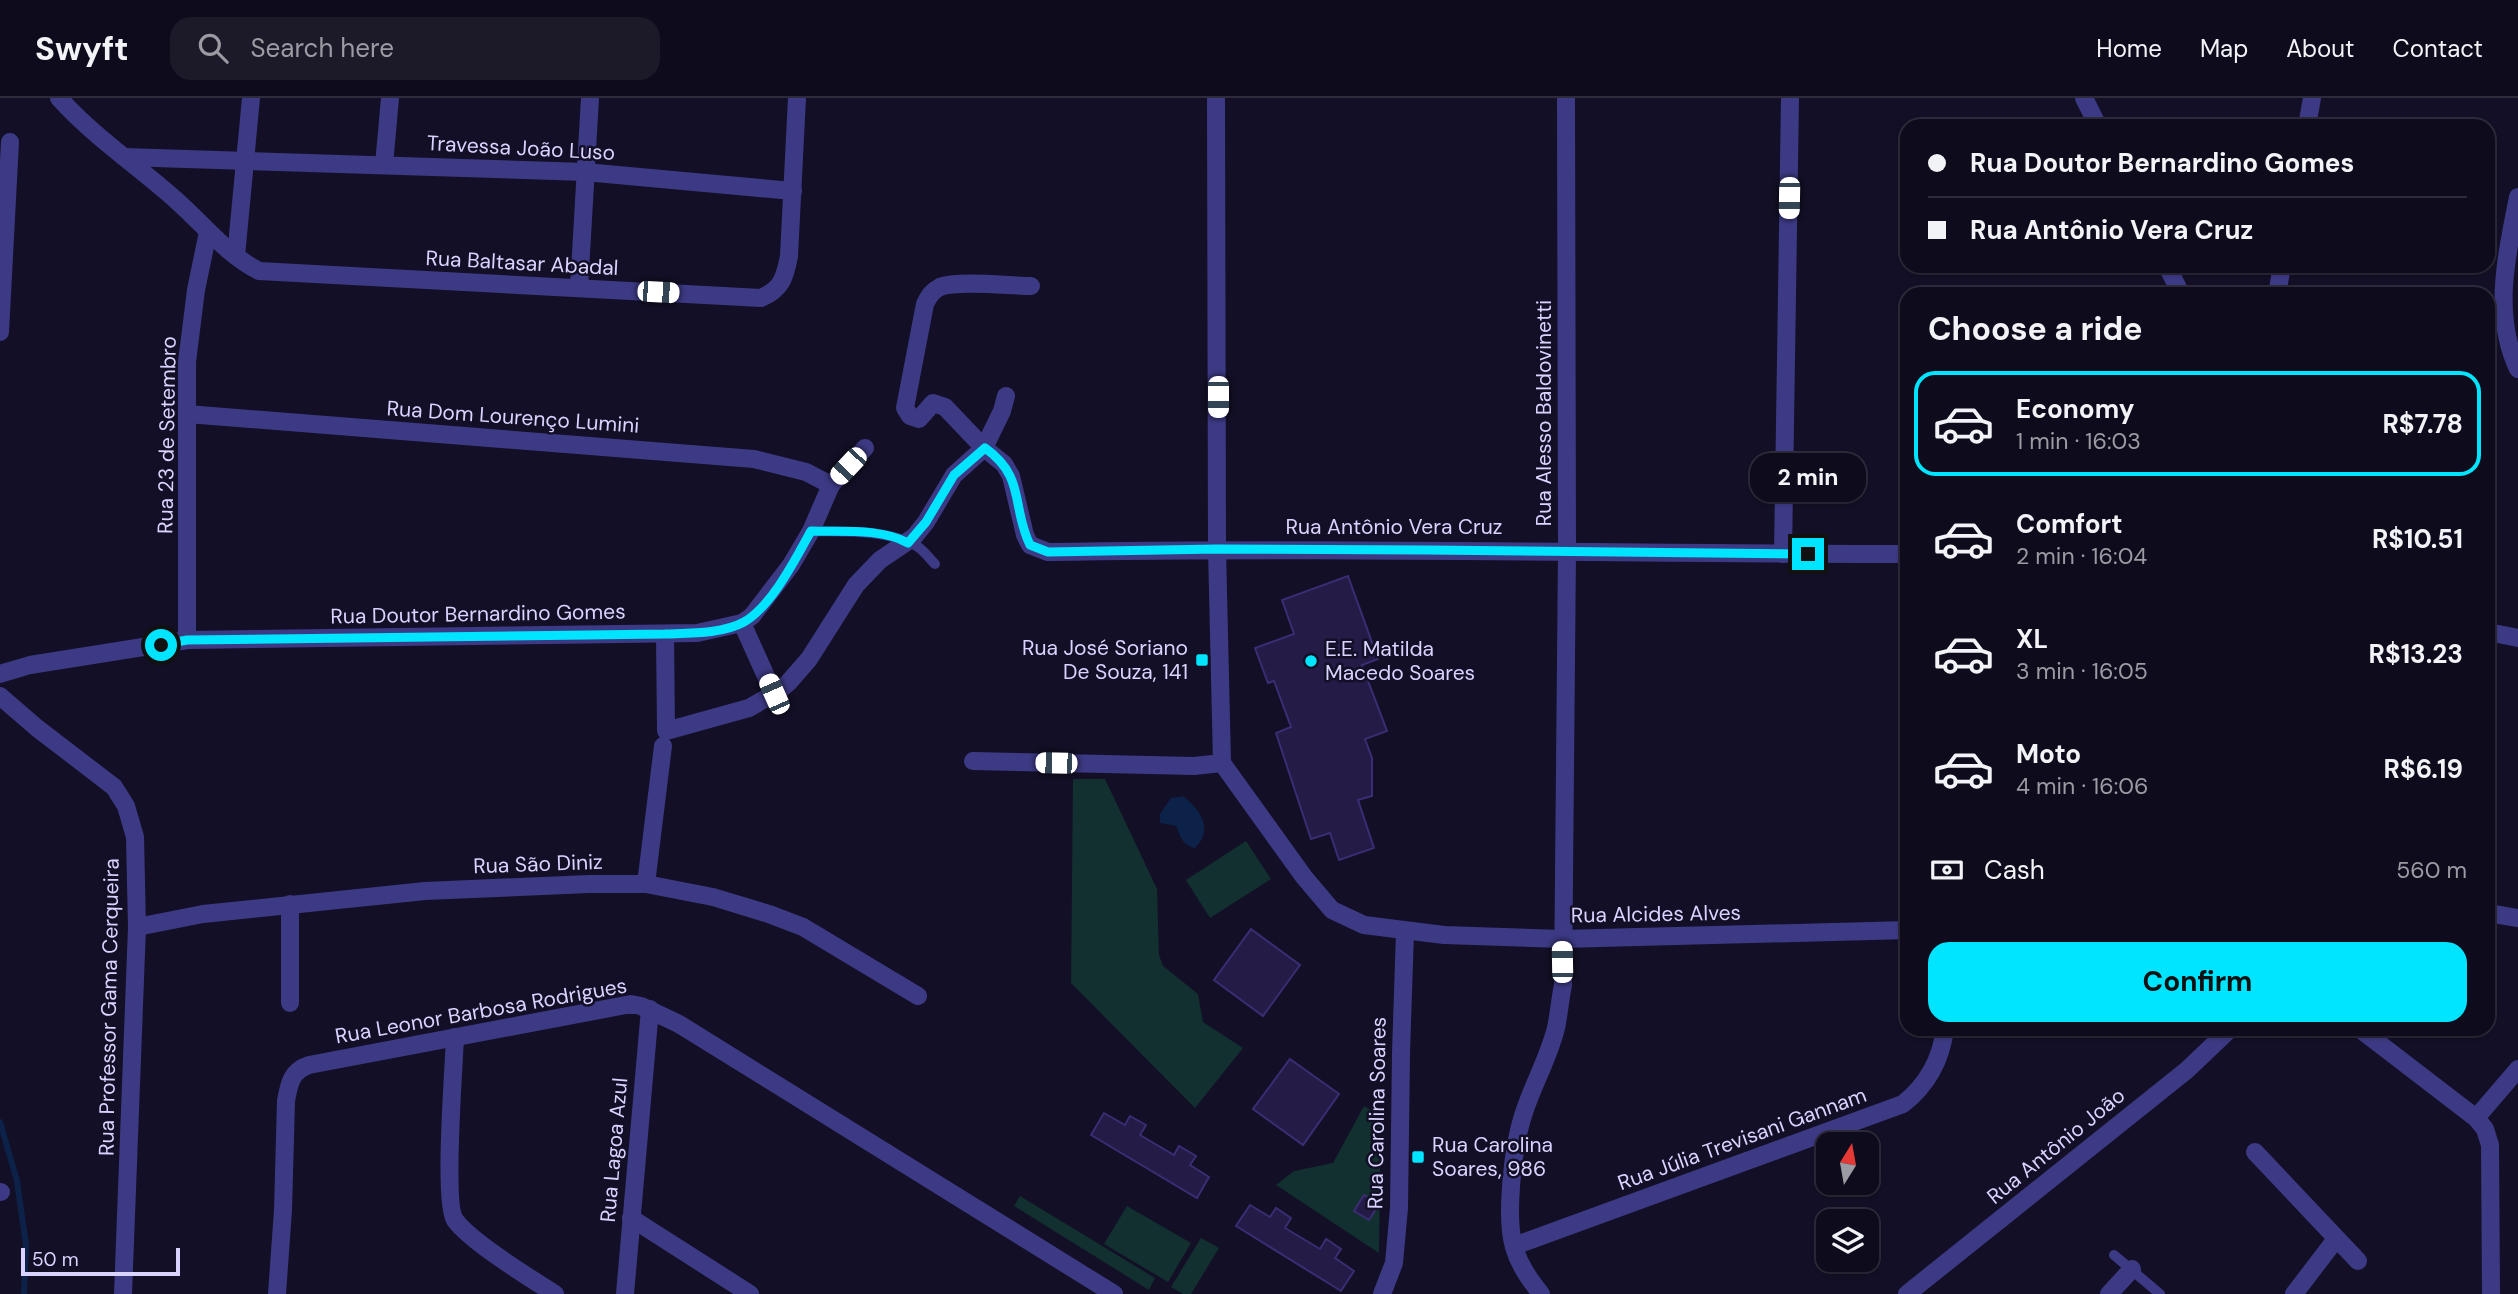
<!DOCTYPE html>
<html lang="en">
<head>
<meta charset="utf-8">
<style>
  :root { --surface:#0e0b1c; --page:#1c1929; --text:#f1f3f6; --muted:#9b9ba3; --line:#2e2b3b; --accent:#00e5ff }
  body { margin:0; font-family:"DM Sans",sans-serif; background:var(--page); color:var(--text); height:100vh; display:flex; flex-direction:column; font-size:26px; white-space:nowrap }
  * { box-sizing:border-box; margin:0 }
  p { font-size:23px; color:var(--muted) }
  .icon { flex:none; width:38px; height:38px; fill:none; stroke:currentColor; stroke-width:2; stroke-linecap:round; stroke-linejoin:round }
  .map { position:relative; flex:1; overflow:hidden }
  .drawer { position:absolute; left:1900px; top:189px; width:595px; height:749px; display:flex; flex-direction:column; background:var(--surface); border-radius:21px; box-shadow:0 2px 5px #0004,0 0 0 2px var(--line) }
  .drawer>* { flex:none }
  .hud { position:absolute; left:1900px; top:21px; width:595px; height:154px; border-radius:21px; box-shadow:0 2px 5px #0004,0 0 0 2px var(--line); display:grid; align-content:center; height:154px; padding:0 28px; background:var(--surface) }
  .needle { width:46px; rotate:11deg }
  .controls { position:absolute; left:1816px; top:1034px; display:grid; gap:14px }
  .controls a { display:grid; place-items:center; width:63px; height:63px; border-radius:14px; background:var(--surface); box-shadow:0 2px 5px #0004,0 0 0 2px var(--line); font-size:35px }
  .scale { position:absolute; left:21px; bottom:18px; width:159px; box-sizing:border-box; padding-left:7px; border:4px solid #d9d4ff; border-top:0; font-size:19px; line-height:24px; white-space:nowrap; color:#d9d4ff; -webkit-text-stroke:5px #130f26; paint-order:stroke }
  .end { position:absolute; width:32px; height:32px; margin:-16px; border:9px solid #00e5ff; background:#111; box-shadow:0 0 0 4px #111 }
  .from { border-radius:50% }
  .bubble { position:absolute; height:49px; border-radius:21px; background:var(--surface); box-shadow:0 2px 5px #0004,0 0 0 2px var(--line); font-size:23px; font-weight:700; line-height:49px; text-align:center }
  .car { position:absolute; width:21px; height:42px; margin:-21px -10px; border-radius:9px; box-shadow:0 0 5px 2px #0007; background:linear-gradient(#fff 24%,#345 0 40%,#fff 0 76%,#345 0 86%,#fff 0) }
  .hud b { display:flex; align-items:center; gap:24px; height:66px; font-size:26px }
  .hud b+b { border-top:2px solid var(--line) }
  .hud i { width:18px; height:18px; background:var(--text) }
  ul { padding:0; list-style:none }
  li { display:flex; align-items:center; gap:21px; height:105px; margin:0 14px 10px; padding:0 14px; border:4px solid transparent; border-radius:21px }
  li div { flex:1 }
  li b { display:block; font-size:26px }
  li em { font-style:normal; font-weight:700 }
  li.active { border-color:var(--accent) }
  li>.icon { width:63px; height:63px; stroke-width:1.5 }
  h2 { padding:0 28px; font-size:32px; line-height:84px }
  .pay { display:flex; align-items:center; gap:18px; height:77px; padding:0 28px; font-size:26px }
  .pay p { margin-inline-start:auto }
  .cta { display:flex; gap:14px; margin-top:auto; padding:14px 28px }
  .cta a { flex:1; height:80px; border-radius:21px; background:var(--accent); color:#111; font-size:28px; font-weight:700; line-height:80px; text-align:center }
  header { display:flex; align-items:center; gap:42px; box-sizing:border-box; height:98px; padding:0 35px; background:var(--surface); border-bottom:2px solid var(--line) }
  header strong { font-size:33px }
  nav { display:flex; gap:38px; margin-inline-start:auto; font-size:24px }
  .search { width:490px; height:63px; background:var(--page); display:flex; align-items:center; gap:18px; box-sizing:border-box; padding:0 24px; border-radius:21px; color:var(--muted); font-size:26px }
  .map>svg:first-child { display:block }
  .green { fill:#12302f }
  .water { fill:#0c2248 }
  .lines { fill:none; stroke-linecap:round; stroke-linejoin:round }
  .stream { stroke:#0c2248; stroke-width:6 }
  .building { fill:#241b47; stroke:#3b2d73; stroke-width:2 }
  .lane { stroke:#3d3a85; stroke-width:10 }
  .street { stroke:#3d3a85; stroke-width:18 }
  .route { stroke:#00e5ff; stroke-width:9 }
  .poi-dot { fill:#00e5ff; stroke:#130f26; stroke-width:2.5 }
  .labels { text-anchor:middle; stroke-width:5; stroke-linejoin:round; paint-order:stroke }
  .street-label { font-size:21px; fill:#d9d4ff; stroke:#130f26 }
  .poi-label { font-size:21px; fill:#d9d4ff; stroke:#130f26; text-anchor:start }
</style>
</head>
<body>
<header>
<strong>Swyft</strong>
<div class="search"><svg class="icon" aria-label="search" viewBox="0 0 24 24"><circle cx="10" cy="10" r="6"/><path d="M15 15l6 6"/></svg>Search here</div>
<nav><a>Home</a><a>Map</a><a>About</a><a>Contact</a></nav>
</header>
<div class="map">
<svg width="2518" height="1196" viewBox="0 0 2518 1196">
  <rect width="100%" height="100%" fill="#130f26"/>
  <g class="green">
    <polygon points="1073,681 1105,681 1157,791 1159,857 1163,868 1198,896 1203,924 1243,950 1195,1010 1071,885"/>
    <polygon points="1246,743 1271,781 1210,820 1186,782"/>
    <polygon points="1364,1008 1381,1018 1379,1155 1276,1087 1294,1073 1333,1065"/>
    <polygon points="1020,1098 1155,1180 1149,1192 1014,1108"/>
    <polygon points="1127,1108 1191,1145 1168,1184 1104,1146"/>
    <polygon points="1201,1140 1219,1150 1191,1196 1183,1196 1171,1189"/>
  </g>
  <path class="water" d="M1183,698C1201,712 1214,732 1195,750C1182,747 1181,739 1176,728L1160,725V716L1171,700Z"/>
  <g class="lines">
    <polyline class="stream" points="0,1024 17,1083 26,1147 24,1196"/>
  </g>
  <g class="building">
    <polygon points="1348,478 1378,561 1362,567 1387,633 1365,641 1372,660 1372,698 1358,702 1374,750 1339,762 1330,735 1311,741 1276,635 1291,629 1274,583 1268,585 1255,550 1294,536 1282,502"/>
    <polygon points="1251,831 1300,867 1263,918 1214,882"/>
    <polygon points="1290,961 1339,996 1303,1047 1253,1011"/>
    <polygon points="1104,1015 1125,1027 1130,1018 1146,1027 1140,1037 1174,1057 1179,1048 1196,1058 1190,1067 1209,1079 1197,1100 1091,1037"/>
    <polygon points="1364,1097 1379,1106 1369,1122 1354,1113"/>
    <polygon points="1250,1107 1270,1119 1276,1110 1291,1120 1285,1130 1320,1151 1326,1141 1341,1151 1335,1160 1354,1173 1341,1193 1236,1128"/>
  </g>
  <g class="lines">
    <g class="lane">
      <path d="M811,433C846,434 883,431 915,447C923,451 929,460 935,466"/>
      <polyline points="2114,1157 2160,1196"/>
    </g>
    <g class="street">
      <path d="M59,0C94,39 138,68 177,103C204,127 226,156 259,173L761,200C782,191 785,179 789,158L797,0"/>
      <polyline points="1216,0 1217,451 1222,665 1304,779 1332,812 1364,827 1444,837 1562,841 1908,832"/>
      <polyline points="2084,0 2098,28"/>
      <polyline points="2307,28 2312,0"/>
      <polyline points="124,59 585,74 793,93"/>
      <polyline points="384,67 390,0"/>
      <path d="M2518,99C2507,156 2492,216 2518,271"/>
      <polyline points="236,158 251,0"/>
      <polyline points="2167,168 2181,196"/>
      <path d="M1031,188C1010,188 958,182 940,189C932,193 929,198 925,206L905,310L910,318L919,321L933,305L945,309L984,350L1004,366L1011,378L1025,437L1030,447L1048,454C1335,449 1621,456 1908,456"/>
      <polyline points="579,190 590,0"/>
      <polyline points="2277,196 2282,168"/>
      <polyline points="0,234 10,44"/>
      <polyline points="187,316 754,361 806,374 831,387"/>
      <polyline points="1783,456 1790,0"/>
      <polyline points="742,525 774,596"/>
      <polyline points="2488,534 2518,540"/>
      <polyline points="665,536 666,633 749,610 780,592 789,584 809,561 856,487 880,462 914,439 926,424 954,377 984,350 1002,313 1006,298"/>
      <polyline points="187,542 187,264 196,192 208,134"/>
      <polyline points="0,576 30,567 187,542 697,535 742,525 752,518 791,467 811,433 831,387 865,350"/>
      <polyline points="0,598 37,630 114,689 126,708 135,739 137,829 123,1196"/>
      <polyline points="973,663 1194,668 1222,665"/>
      <polyline points="646,786 663,648"/>
      <polyline points="290,806 290,905"/>
      <polyline points="2488,815 2518,820"/>
      <polyline points="137,829 203,816 425,793 589,786 646,786 713,799 769,816 803,829 918,898"/>
      <polyline points="2360,931 2476,1020 2485,1031 2490,1047 2491,1196"/>
      <path d="M455,939C454,968 443,1105 455,1122C471,1144 530,1180 555,1196"/>
      <polyline points="2476,1020 2518,971"/>
      <polyline points="2255,1054 2358,1163"/>
      <polyline points="0,1094 1,1094"/>
      <polyline points="631,1120 750,1196"/>
      <path d="M1514,1148L1903,1006C1927,987 1941,962 1945,931"/>
      <path d="M277,1196L283,1112L286,1003C289,986 291,973 309,967L631,906L641,908L679,926L1114,1196"/>
      <polyline points="625,1196 650,911"/>
      <polyline points="1382,1196 1394,1165 1399,1110 1401,955 1405,834"/>
      <path d="M1541,1196C1530,1182 1519,1167 1514,1149C1505,1119 1513,1051 1522,1021C1531,990 1548,962 1556,930C1559,916 1560,901 1563,887L1567,453L1566,0"/>
      <polyline points="1907,1196 2187,972 2230,931"/>
      <polyline points="2109,1196 2132,1171"/>
      <polyline points="2294,1196 2336,1141"/>
    </g>
  </g>
  <g class="lines">
    <path class="route" d="M161,547L187,542L665,536C689,535 722,536 744,524C772,508 796,460 811,433C842,434 881,430 908,445L926,424L954,377L985,350C1026,379 1011,408 1030,447L1048,454L1217,451L1427,452L1808,456"/>
  </g>
  <g class="poi-dot">
    <rect x="1195" y="555" width="14" height="14" rx="3.5"/>
    <circle cx="1311" cy="563" r="7"/>
    <rect x="1411" y="1052" width="14" height="14" rx="3.5"/>
  </g>
  <g class="labels">
    <g class="street-label">
      <text transform="translate(521 50) rotate(3)" y="7">Travessa João Luso</text>
      <text transform="translate(522 165) rotate(3)" y="7">Rua Baltasar Abadal</text>
      <text transform="translate(1544 315) rotate(-90)" y="7">Rua Alesso Baldovinetti</text>
      <text transform="translate(513 319) rotate(4)" y="7">Rua Dom Lourenço Lumini</text>
      <text transform="translate(167 337) rotate(-89)" y="7">Rua 23 de Setembro</text>
      <text x="1394" y="436">Rua Antônio Vera Cruz</text>
      <text transform="translate(478 516) rotate(-1)" y="7">Rua Doutor Bernardino Gomes</text>
      <text transform="translate(538 766) rotate(-2)" y="7">Rua São Diniz</text>
      <text transform="translate(1656 816) rotate(-1)" y="7">Rua Alcides Alves</text>
      <text transform="translate(109 909) rotate(-89)" y="7">Rua Professor Gama Cerqueira</text>
      <text transform="translate(481 913) rotate(-10)" y="7">Rua Leonor Barbosa Rodrigues</text>
      <text transform="translate(1377 1015) rotate(-89)" y="7">Rua Carolina Soares</text>
      <text transform="translate(1742 1041) rotate(-20)" y="7">Rua Júlia Trevisani Gannam</text>
      <text transform="translate(2056 1048) rotate(-39)" y="7">Rua Antônio João</text>
      <text transform="translate(614 1052) rotate(-85)" y="7">Rua Lagoa Azul</text>
    </g>
    <g class="poi-label">
      <text x="1188" y="557" text-anchor="end">Rua José Soriano<tspan x="1188" dy="24">De Souza, 141</tspan></text>
      <text x="1325" y="558">E.E. Matilda<tspan x="1325" dy="24">Macedo Soares</tspan></text>
      <text x="1432" y="1054">Rua Carolina<tspan x="1432" dy="24">Soares, 986</tspan></text>
    </g>
  </g>
</svg>
<div class="controls">
<a><svg class="needle" viewBox="-14 -14 28 28"><path d="M0-13l5 13h-10z" fill="#e53935"/><path d="M0 13l5-13h-10z" fill="#9b9ba3"/></svg></a>
<a><svg class="icon" aria-label="layers" viewBox="0 0 24 24"><path d="M12 4l9 5-9 5-9-5zM3 14l9 5 9-5"/></svg></a>
</div>
<div class="scale">50 m</div>
<i class="end from" style="left:161px;top:547px"></i>
<i class="end" style="left:1808px;top:456px"></i>
<div class="bubble" style="left:1750px;top:355px;width:116px">2 min</div>
<i class="car" style="left:1789px;top:100px;rotate:181deg"></i>
<i class="car" style="left:658px;top:194px;rotate:93deg"></i>
<i class="car" style="left:1218px;top:299px;rotate:180deg"></i>
<i class="car" style="left:848px;top:368px;rotate:223deg"></i>
<i class="car" style="left:774px;top:596px;rotate:336deg"></i>
<i class="car" style="left:1056px;top:665px;rotate:271deg"></i>
<i class="car" style="left:1562px;top:864px;rotate:359deg"></i>
<div class="hud">
<b><i class="from"></i>Rua Doutor Bernardino Gomes</b>
<b><i></i>Rua Antônio Vera Cruz</b>
</div>
<section class="drawer">
<h2>Choose a ride</h2>
<ul>
<li class="active"><svg class="icon" aria-label="car" viewBox="0 0 24 24"><path d="M5 17H2v-5l4-1 3-4h7l3 4 3 1v5h-3M9 17h6M6 11h13"/><circle cx="7" cy="17" r="2"/><circle cx="17" cy="17" r="2"/></svg><div><b>Economy</b><p>1 min · 16:03</p></div><em>R$7.78</em></li>
<li><svg class="icon" aria-label="car" viewBox="0 0 24 24"><path d="M5 17H2v-5l4-1 3-4h7l3 4 3 1v5h-3M9 17h6M6 11h13"/><circle cx="7" cy="17" r="2"/><circle cx="17" cy="17" r="2"/></svg><div><b>Comfort</b><p>2 min · 16:04</p></div><em>R$10.51</em></li>
<li><svg class="icon" aria-label="car" viewBox="0 0 24 24"><path d="M5 17H2v-5l4-1 3-4h7l3 4 3 1v5h-3M9 17h6M6 11h13"/><circle cx="7" cy="17" r="2"/><circle cx="17" cy="17" r="2"/></svg><div><b>XL</b><p>3 min · 16:05</p></div><em>R$13.23</em></li>
<li><svg class="icon" aria-label="car" viewBox="0 0 24 24"><path d="M5 17H2v-5l4-1 3-4h7l3 4 3 1v5h-3M9 17h6M6 11h13"/><circle cx="7" cy="17" r="2"/><circle cx="17" cy="17" r="2"/></svg><div><b>Moto</b><p>4 min · 16:06</p></div><em>R$6.19</em></li>
</ul>
<div class="pay"><svg class="icon" aria-label="cash" viewBox="0 0 24 24"><path d="M3 7h18v10H3z"/><circle cx="12" cy="12" r="2"/></svg>Cash<p>560 m</p></div>
<div class="cta"><a>Confirm</a></div>
</section>
</div>
</body>
</html>
